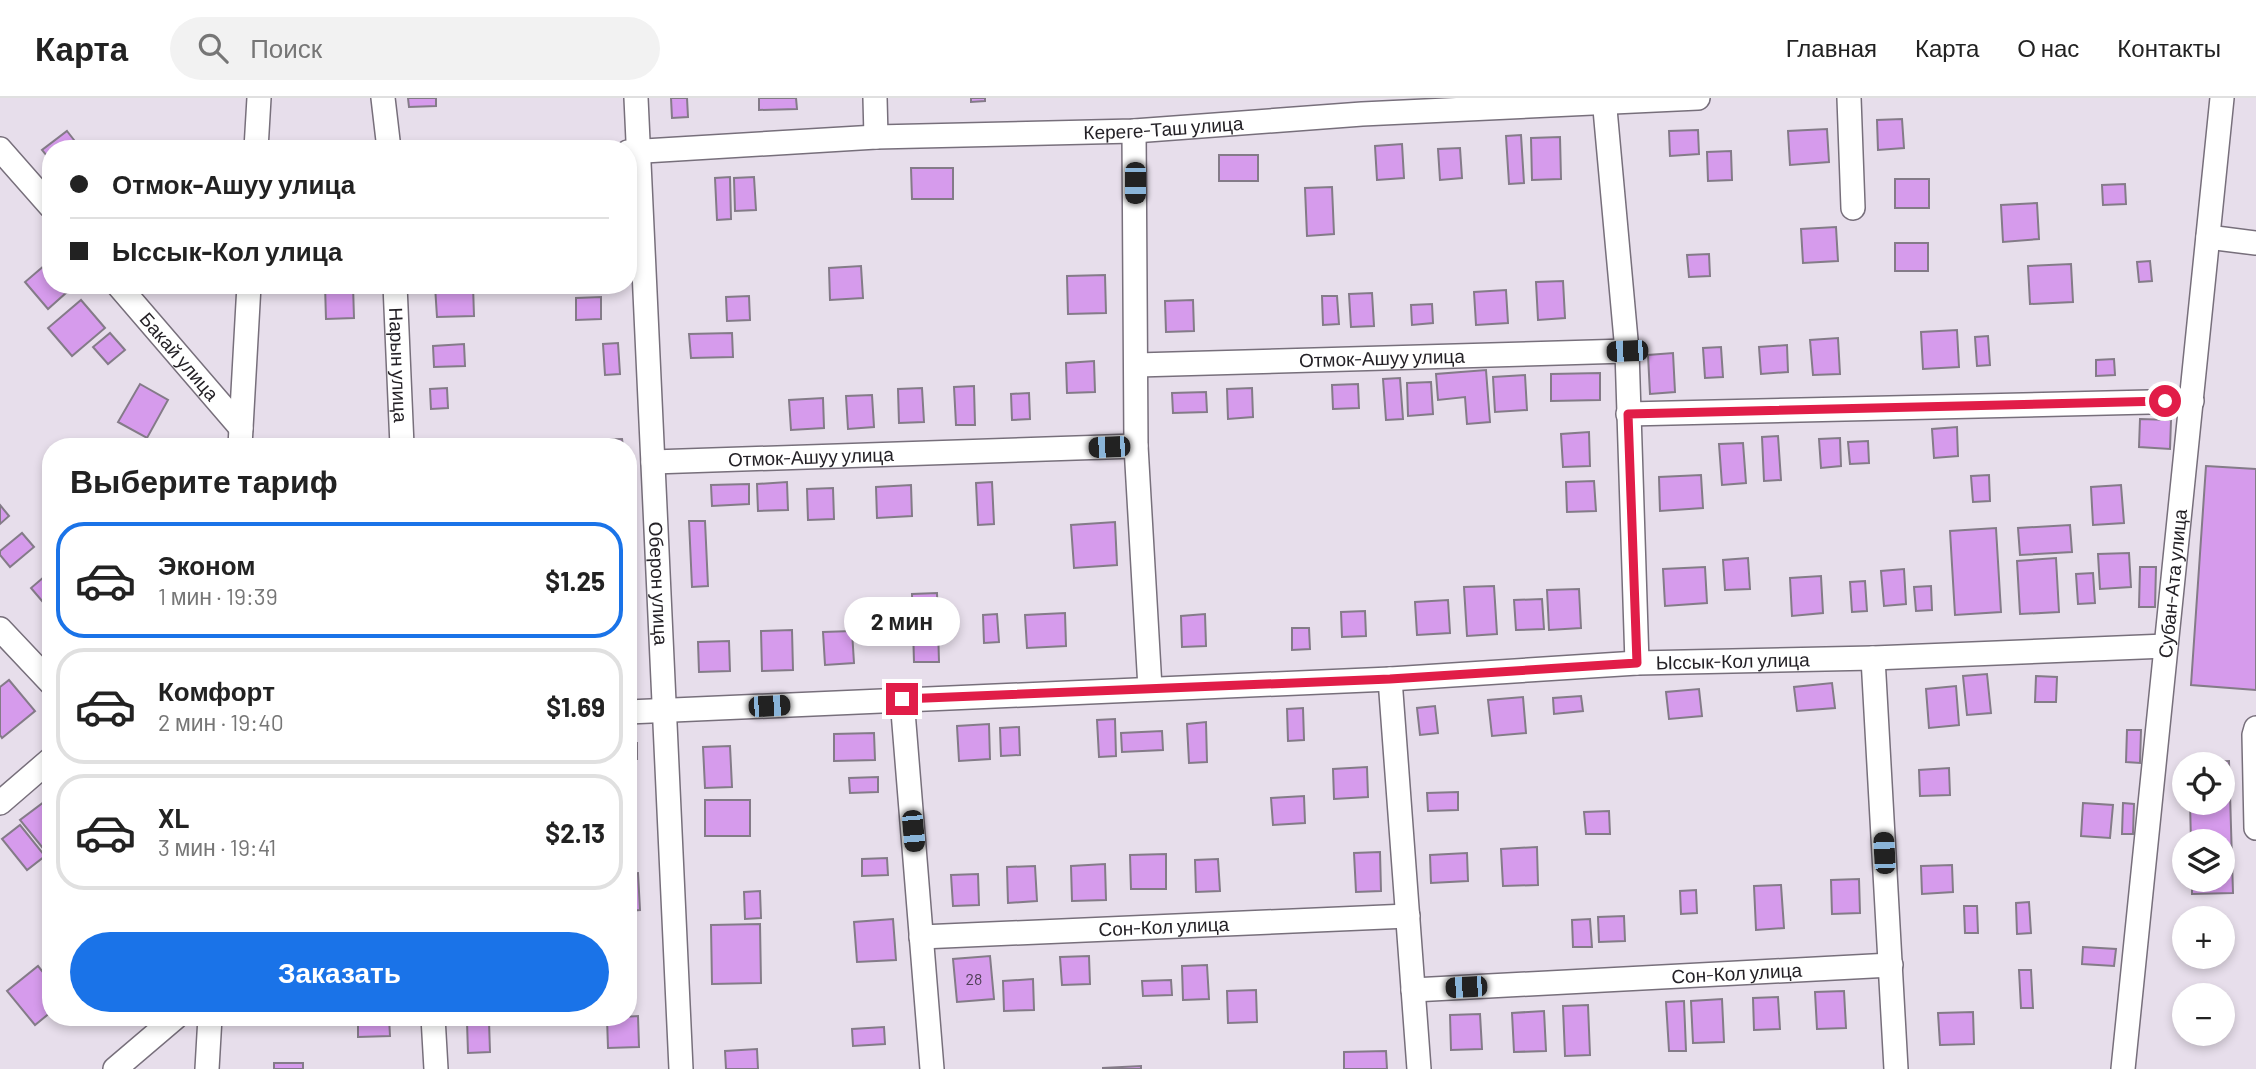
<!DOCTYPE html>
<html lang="ru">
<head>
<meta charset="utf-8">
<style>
  :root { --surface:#fff; --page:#f2f2f2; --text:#222; --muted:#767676; --line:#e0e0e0; --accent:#1a73e8 }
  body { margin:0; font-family:Barlow,sans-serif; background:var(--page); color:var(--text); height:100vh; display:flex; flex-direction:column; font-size:26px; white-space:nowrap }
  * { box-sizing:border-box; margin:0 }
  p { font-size:23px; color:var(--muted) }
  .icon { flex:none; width:38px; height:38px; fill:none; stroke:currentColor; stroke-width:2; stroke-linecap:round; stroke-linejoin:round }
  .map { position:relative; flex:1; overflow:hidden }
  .panel { position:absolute; left:42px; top:340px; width:595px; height:588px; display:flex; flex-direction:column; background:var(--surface); border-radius:28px; box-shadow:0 4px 10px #0003 }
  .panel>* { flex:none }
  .guide { position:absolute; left:42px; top:42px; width:595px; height:154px; border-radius:28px; box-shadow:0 4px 10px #0003; display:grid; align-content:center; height:154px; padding:0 28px; background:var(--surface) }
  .fabs { position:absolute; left:2172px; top:654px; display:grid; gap:14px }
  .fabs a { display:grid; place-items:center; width:63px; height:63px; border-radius:50%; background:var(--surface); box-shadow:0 4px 10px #0003; font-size:35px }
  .end { position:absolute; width:32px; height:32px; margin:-16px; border:9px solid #e11d48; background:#fff; box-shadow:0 0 0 4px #fff }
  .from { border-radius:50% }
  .bubble { position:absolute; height:49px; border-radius:24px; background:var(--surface); box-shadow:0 4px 10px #0003; font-size:23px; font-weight:700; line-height:49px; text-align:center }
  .car { position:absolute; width:21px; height:42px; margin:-21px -10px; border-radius:9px; box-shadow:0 0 5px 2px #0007; background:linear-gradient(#222 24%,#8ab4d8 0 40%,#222 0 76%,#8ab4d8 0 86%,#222 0) }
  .guide b { display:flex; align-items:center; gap:24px; height:66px; font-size:26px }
  .guide b+b { border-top:2px solid var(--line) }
  .guide i { width:18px; height:18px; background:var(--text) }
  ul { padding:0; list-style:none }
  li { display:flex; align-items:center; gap:21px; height:116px; margin:0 14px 10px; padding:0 14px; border:4px solid var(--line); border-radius:28px }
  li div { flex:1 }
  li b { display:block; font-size:26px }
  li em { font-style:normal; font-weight:700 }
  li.on { border-color:var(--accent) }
  li>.icon { width:63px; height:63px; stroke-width:1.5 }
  h2 { padding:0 28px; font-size:32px; line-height:84px }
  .cta { display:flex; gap:14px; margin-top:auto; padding:14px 28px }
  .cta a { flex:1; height:80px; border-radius:42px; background:var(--accent); color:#fff; font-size:28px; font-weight:700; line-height:80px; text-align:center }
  header { display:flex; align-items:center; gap:42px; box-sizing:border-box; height:98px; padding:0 35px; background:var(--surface); border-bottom:2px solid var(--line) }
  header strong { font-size:33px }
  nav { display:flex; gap:38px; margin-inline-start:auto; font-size:24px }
  .search { width:490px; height:63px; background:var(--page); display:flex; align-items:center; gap:18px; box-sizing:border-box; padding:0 24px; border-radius:38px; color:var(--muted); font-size:26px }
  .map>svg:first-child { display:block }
  .building { fill:#d69bec; stroke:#847b88; stroke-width:2 }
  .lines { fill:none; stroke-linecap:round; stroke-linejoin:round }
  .minor-casing { stroke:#776f7b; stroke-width:26 }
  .minor { stroke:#fff; stroke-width:23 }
  .route { stroke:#e11d48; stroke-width:9 }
  .labels { text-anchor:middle; stroke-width:7; stroke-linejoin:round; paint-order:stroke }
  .number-label { font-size:16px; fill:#504058 }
  .street-label { font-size:19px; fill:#242126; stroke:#f5ebf9 }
</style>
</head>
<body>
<header>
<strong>Карта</strong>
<div class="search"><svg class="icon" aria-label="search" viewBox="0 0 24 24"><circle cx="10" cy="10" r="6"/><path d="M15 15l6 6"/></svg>Поиск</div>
<nav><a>Главная</a><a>Карта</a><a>О нас</a><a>Контакты</a></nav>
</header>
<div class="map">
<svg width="2256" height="971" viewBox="0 0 2256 971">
  <rect width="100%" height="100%" fill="#e7deeb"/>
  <g class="building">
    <polygon points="408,0 436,0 436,8 409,9"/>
    <polygon points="671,0 687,0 688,19 672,20"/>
    <polygon points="759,0 796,0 797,11 759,12"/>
    <polygon points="971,0 985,0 985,3 971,4"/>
    <polygon points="1902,21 1904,50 1878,52 1877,22"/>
    <polygon points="1827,31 1829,64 1790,67 1788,33"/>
    <polygon points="1698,32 1699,56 1670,58 1669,33"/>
    <polygon points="67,33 81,51 51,51 51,63 42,52"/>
    <polygon points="1521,37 1524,85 1509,86 1506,38"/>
    <polygon points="1560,39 1561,81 1532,82 1531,40"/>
    <polygon points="1402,46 1404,80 1377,82 1375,48"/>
    <polygon points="1460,50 1462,80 1440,82 1438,51"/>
    <polygon points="1731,53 1732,82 1708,83 1707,54"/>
    <rect x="1219" y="57" width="39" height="26"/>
    <polygon points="911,70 953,70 953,101 912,101"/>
    <polygon points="730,79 731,121 717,122 715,80"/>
    <polygon points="754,79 756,112 735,113 734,80"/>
    <rect x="1895" y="81" width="34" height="29"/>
    <polygon points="2125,86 2126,106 2103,107 2102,87"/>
    <polygon points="1332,89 1334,136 1307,138 1305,90"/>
    <polygon points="2037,105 2039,141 2003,144 2001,107"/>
    <polygon points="1836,129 1838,163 1803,165 1801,131"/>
    <rect x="1895" y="145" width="33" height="28"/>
    <polygon points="1709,156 1710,178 1689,179 1687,157"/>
    <polygon points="2150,163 2152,183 2139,184 2137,164"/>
    <polygon points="2071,166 2073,204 2030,206 2028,168"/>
    <polygon points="45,167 51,175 51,187 62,187 67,194 48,211 25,184"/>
    <polygon points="861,168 863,200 830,202 829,170"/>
    <polygon points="1105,177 1106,215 1068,216 1067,178"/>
    <polygon points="1563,183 1565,220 1538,222 1536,184"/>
    <polygon points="325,187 353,187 354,220 326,221"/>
    <polygon points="473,187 474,218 437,219 435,188"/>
    <polygon points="1506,192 1508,225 1476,227 1474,194"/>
    <polygon points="1372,195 1374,228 1351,229 1349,196"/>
    <polygon points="749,198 750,222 727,223 726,199"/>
    <polygon points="1322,198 1337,198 1339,226 1323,227"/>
    <polygon points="601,199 601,221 576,222 576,200"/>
    <polygon points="81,202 105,230 72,258 48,230"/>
    <polygon points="1193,202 1194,233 1166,234 1165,203"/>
    <polygon points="1432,206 1433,225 1412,227 1411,207"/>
    <polygon points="1957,232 1959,269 1923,271 1921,234"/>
    <polygon points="110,235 125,252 108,266 93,249"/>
    <polygon points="732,235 733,259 691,260 689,236"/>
    <polygon points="1988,238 1990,267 1977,268 1975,239"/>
    <polygon points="1838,240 1840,276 1813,277 1810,242"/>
    <polygon points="618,245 620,276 605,277 603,246"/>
    <polygon points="464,246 465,268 434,269 433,248"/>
    <polygon points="1787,247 1788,274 1761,276 1759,249"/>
    <polygon points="1721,249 1723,279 1705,280 1703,250"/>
    <polygon points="1673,255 1675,294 1650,296 1648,257"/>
    <polygon points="2114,261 2115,277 2096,278 2096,262"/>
    <polygon points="1094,263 1095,294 1067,295 1066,265"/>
    <polygon points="1486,272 1490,324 1467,326 1465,299 1438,302 1436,276"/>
    <polygon points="1600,275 1600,302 1551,303 1551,276"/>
    <polygon points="1525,277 1527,312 1495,314 1493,279"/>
    <polygon points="1400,280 1403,321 1386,322 1383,281"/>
    <polygon points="1431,284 1433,316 1408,318 1407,285"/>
    <polygon points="140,286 168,302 147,340 118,324"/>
    <polygon points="1358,286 1359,310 1333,311 1332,287"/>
    <polygon points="974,288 975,327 956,327 954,289"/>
    <polygon points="447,290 448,310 431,311 430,291"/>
    <polygon points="922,290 924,324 899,325 898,291"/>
    <polygon points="1252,290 1253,319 1228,321 1227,291"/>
    <polygon points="1206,294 1207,314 1173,315 1172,295"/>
    <polygon points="1029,295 1030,321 1012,322 1011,296"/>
    <polygon points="872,297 874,329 848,331 846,298"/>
    <polygon points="823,300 824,330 791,332 789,302"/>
    <polygon points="2140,321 2171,322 2170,351 2139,349"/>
    <polygon points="1957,329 1958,358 1934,360 1932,331"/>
    <polygon points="1589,334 1590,368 1563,369 1561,336"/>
    <polygon points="1778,338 1781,382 1764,383 1762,339"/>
    <polygon points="1840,340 1841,368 1821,370 1819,341"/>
    <polygon points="622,341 623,348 592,348 592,342"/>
    <polygon points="1868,343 1869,365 1850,366 1848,344"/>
    <polygon points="1743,345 1746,385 1722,387 1719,346"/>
    <polygon points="2206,368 2256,371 2256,592 2191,587"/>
    <polygon points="1701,377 1703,410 1660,413 1659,379"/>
    <polygon points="1989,377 1990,403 1973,404 1971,378"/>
    <polygon points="1594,383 1596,413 1567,414 1566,384"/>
    <polygon points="787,384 788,412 758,413 757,386"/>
    <polygon points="992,384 994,426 978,427 976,385"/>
    <polygon points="749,386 749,406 712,408 711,387"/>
    <polygon points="911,387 912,418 877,420 876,389"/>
    <polygon points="2121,387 2124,425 2093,427 2091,389"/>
    <polygon points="833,390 834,421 808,422 807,391"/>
    <polygon points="0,407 9,418 0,426"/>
    <polygon points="689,423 705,423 708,488 692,489"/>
    <polygon points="1115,424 1117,467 1074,470 1071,427"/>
    <polygon points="2070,427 2072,454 2020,457 2018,430"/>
    <polygon points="1996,430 2001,514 1955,517 1950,433"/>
    <polygon points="22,435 34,449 10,469 0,457 0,453"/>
    <polygon points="2129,455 2131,489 2100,491 2098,456"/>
    <polygon points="1748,460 1750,491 1725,492 1723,462"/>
    <polygon points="2056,460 2059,514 2020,516 2017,463"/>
    <polygon points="1705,469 1707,505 1665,508 1663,471"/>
    <polygon points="2140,469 2156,469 2155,509 2139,509"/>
    <polygon points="1904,471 1906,506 1884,508 1881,473"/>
    <polygon points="51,473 51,507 48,510 31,490"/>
    <polygon points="2093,475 2095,505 2078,506 2076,476"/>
    <polygon points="1821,478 1823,515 1792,518 1790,480"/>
    <polygon points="1865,483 1867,513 1852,514 1850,484"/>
    <polygon points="1494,488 1497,536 1467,538 1464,489"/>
    <polygon points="1931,488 1932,512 1916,513 1914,489"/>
    <polygon points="1579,491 1581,530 1549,532 1547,492"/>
    <polygon points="937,495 939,564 914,564 912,496"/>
    <polygon points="1542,501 1544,531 1516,532 1514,502"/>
    <polygon points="1448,502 1450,535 1417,537 1415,504"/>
    <polygon points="1365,513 1366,538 1342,539 1341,514"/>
    <polygon points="1065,515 1066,548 1027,550 1025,517"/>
    <polygon points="997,516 999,544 984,545 983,517"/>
    <polygon points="1205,516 1206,548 1182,549 1181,518"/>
    <polygon points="1292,530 1309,530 1310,551 1292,552"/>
    <polygon points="792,532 793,572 762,573 761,533"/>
    <polygon points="852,533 854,565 825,567 823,534"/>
    <polygon points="729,543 730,573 699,574 698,544"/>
    <polygon points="1987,576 1991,615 1967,617 1963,578"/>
    <polygon points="2036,578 2057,579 2056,604 2035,604"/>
    <polygon points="9,582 35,613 2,640 0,637 0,589"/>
    <polygon points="1832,585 1835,610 1797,613 1794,589"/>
    <polygon points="1956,588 1959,627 1929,630 1926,591"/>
    <polygon points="1699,591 1702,618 1669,621 1666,594"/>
    <polygon points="1581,598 1583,613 1554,616 1553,600"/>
    <polygon points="1523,599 1526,635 1492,638 1488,602"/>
    <polygon points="1435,608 1438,635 1420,637 1417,610"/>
    <polygon points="1303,610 1304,642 1288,643 1287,611"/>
    <polygon points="1115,621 1116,658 1099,659 1097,622"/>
    <polygon points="1206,624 1207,664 1189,665 1187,626"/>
    <polygon points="989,626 990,661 959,663 957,628"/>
    <polygon points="1019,629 1020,657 1001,658 1000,630"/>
    <polygon points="2127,632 2141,632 2140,665 2126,664"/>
    <polygon points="1162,633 1163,652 1122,654 1121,635"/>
    <polygon points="874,635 875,662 834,663 834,636"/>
    <rect x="628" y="645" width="9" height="16"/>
    <polygon points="730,648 732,689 705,690 703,649"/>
    <polygon points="2229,663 2233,795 2192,796 2192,782 2222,782 2222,744 2191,744 2190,705 2222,705 2222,667 2189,667 2189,665"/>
    <polygon points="1367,669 1368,699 1334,701 1333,671"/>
    <polygon points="1949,670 1950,697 1920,698 1919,672"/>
    <polygon points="628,678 630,678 631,700 628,701"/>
    <polygon points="878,679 878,694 850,695 849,680"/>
    <polygon points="1458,694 1458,712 1428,713 1427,695"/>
    <polygon points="1304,698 1305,725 1273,727 1271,700"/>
    <polygon points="48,701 51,705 51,742 42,749 20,722"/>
    <rect x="705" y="702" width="45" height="36"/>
    <polygon points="2083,705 2113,707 2110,740 2081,738"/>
    <polygon points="2123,705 2134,706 2133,736 2122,736"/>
    <polygon points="1609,713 1610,736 1586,736 1584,714"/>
    <polygon points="628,715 631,715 632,732 628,733"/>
    <polygon points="20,727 45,758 27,772 2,741"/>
    <polygon points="1537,749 1538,787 1503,788 1501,751"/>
    <polygon points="1380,754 1381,793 1356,794 1354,755"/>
    <polygon points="1467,755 1468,783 1431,785 1430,757"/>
    <polygon points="1166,756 1166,791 1131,791 1130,757"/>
    <polygon points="887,760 888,777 862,778 862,761"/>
    <polygon points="1218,761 1220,793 1196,794 1195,762"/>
    <polygon points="1105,766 1106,802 1072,803 1071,768"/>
    <polygon points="1952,767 1953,794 1922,796 1921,768"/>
    <polygon points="1035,768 1037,803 1008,805 1007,769"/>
    <polygon points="638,775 640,812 628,813 628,776"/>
    <polygon points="978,776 979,807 953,808 951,777"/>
    <polygon points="1859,781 1860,815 1832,816 1831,782"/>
    <polygon points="1781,787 1784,830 1756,832 1754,788"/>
    <polygon points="1696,792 1697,815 1681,816 1680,793"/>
    <polygon points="760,793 761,820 745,821 744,794"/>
    <polygon points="2029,804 2031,835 2017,836 2016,805"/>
    <polygon points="1964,808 1977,808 1978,835 1965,835"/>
    <polygon points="1624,818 1625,843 1599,844 1598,819"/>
    <polygon points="893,821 896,862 857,864 854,824"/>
    <polygon points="1590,821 1592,849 1573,849 1572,822"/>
    <polygon points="760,826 761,885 712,886 711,827"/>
    <polygon points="2083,849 2116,851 2114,868 2082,866"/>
    <polygon points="990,858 994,901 957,904 953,861"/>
    <polygon points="1089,858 1090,886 1062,887 1060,859"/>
    <polygon points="1207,867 1209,901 1183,902 1182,868"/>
    <polygon points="38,868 51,884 51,914 35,927 7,893"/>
    <polygon points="2019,872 2031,872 2033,910 2021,910"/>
    <polygon points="1033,881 1034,912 1004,913 1003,883"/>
    <polygon points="1171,882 1172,897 1143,898 1142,883"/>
    <polygon points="1256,892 1257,924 1228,925 1227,893"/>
    <polygon points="1844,893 1846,930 1817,931 1815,894"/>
    <polygon points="1778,899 1780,931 1754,932 1753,900"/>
    <polygon points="1722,901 1724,944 1693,945 1691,903"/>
    <polygon points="1684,903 1686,953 1669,953 1666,904"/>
    <polygon points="1588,907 1590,957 1565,958 1563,908"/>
    <polygon points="1544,913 1546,953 1514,954 1512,915"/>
    <polygon points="1973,914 1974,946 1940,947 1938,915"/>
    <polygon points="1480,916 1482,951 1451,952 1450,917"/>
    <polygon points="638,918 639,949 608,950 607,920"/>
    <polygon points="358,919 389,919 390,938 358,939"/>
    <polygon points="489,923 490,954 468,955 467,924"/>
    <polygon points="884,929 885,946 853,948 852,931"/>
    <polygon points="757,951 758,971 726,971 725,953"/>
    <polygon points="1386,953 1387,971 1344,971 1344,954"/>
    <rect x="274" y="965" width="29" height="6"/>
    <polygon points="1141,968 1141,971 1103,971 1103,970"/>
  </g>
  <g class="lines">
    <defs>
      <g id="minor">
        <polyline points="383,0 389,51"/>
        <path id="s1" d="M636,0L681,971"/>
        <polyline points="875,0 876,39"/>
        <polyline points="1604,0 1627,253 1637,565"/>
        <polyline points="1849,0 1853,110"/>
        <polyline points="1134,33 1136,348 1150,590"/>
        <polyline points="0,51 51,109"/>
        <polyline points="256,51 259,0"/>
        <path id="s2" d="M628,54L876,39L1134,33L1362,16L1698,0"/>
        <polyline points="2208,139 2256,145"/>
        <path id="s3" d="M118,187L241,330"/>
        <path id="s4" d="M395,187L402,348"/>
        <path id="s5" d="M1137,267L1627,253"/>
        <polyline points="1628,316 2192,303"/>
        <polyline points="240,348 249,187"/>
        <path id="s6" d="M653,364L1136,348"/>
        <polyline points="0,531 51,585"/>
        <polyline points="1873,560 1896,971"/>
        <polyline points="1390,581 1419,971"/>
        <polyline points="902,601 932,971"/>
        <path id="s7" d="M628,614L1390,581L1637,565L1873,560L2166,548"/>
        <polyline points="2256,630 2254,637 2256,730"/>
        <polyline points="0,705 51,661"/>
        <path id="s8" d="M921,839L1408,818"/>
        <path id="s9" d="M1413,892L1891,867"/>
        <polyline points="433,919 436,971"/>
        <polyline points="115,971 176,919"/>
        <polyline points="207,971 210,919"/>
        <path id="s10" d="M2123,971L2222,0"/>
      </g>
    </defs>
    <use href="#minor" class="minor-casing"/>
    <use href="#minor" class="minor"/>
  </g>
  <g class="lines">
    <polyline class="route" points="902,601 1390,581 1637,565 1628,316 2165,303"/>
  </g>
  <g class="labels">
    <g class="number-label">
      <text x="974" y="887">28</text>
    </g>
    <g class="street-label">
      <text dy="7" stroke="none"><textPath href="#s2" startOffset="536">Кереге-Таш улица</textPath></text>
      <text dy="7" stroke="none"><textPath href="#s3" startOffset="94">Бакай улица</textPath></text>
      <text dy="7" stroke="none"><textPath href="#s5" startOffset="245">Отмок-Ашуу улица</textPath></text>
      <text dy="7" stroke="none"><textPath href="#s4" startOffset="80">Нарын улица</textPath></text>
      <text dy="7" stroke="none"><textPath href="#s6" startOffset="158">Отмок-Ашуу улица</textPath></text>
      <text dy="7" stroke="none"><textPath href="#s10" startOffset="488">Субан-Ата улица</textPath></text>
      <text dy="7" stroke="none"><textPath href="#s1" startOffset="486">Оберон улица</textPath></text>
      <text dy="7" stroke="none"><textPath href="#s7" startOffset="1106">Ыссык-Кол улица</textPath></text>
      <text dy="7" stroke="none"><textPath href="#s8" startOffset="243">Сон-Кол улица</textPath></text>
      <text dy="7" stroke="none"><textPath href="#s9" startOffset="324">Сон-Кол улица</textPath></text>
    </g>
  </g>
</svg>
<div class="fabs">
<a><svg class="icon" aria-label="locate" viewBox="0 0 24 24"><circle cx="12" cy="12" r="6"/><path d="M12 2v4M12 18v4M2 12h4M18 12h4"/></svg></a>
<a><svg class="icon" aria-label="layers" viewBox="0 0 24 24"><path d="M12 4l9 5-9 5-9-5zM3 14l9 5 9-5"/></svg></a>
<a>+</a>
<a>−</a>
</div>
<i class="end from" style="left:2165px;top:303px"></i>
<i class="end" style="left:902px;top:601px"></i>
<div class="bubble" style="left:844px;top:499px;width:116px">2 мин</div>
<i class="car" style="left:1135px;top:85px;rotate:180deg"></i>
<i class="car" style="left:1627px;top:253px;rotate:268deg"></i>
<i class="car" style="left:1109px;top:349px;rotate:268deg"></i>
<i class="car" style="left:769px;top:608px;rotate:87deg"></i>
<i class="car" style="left:913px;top:733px;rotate:175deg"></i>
<i class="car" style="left:1884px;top:755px;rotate:357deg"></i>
<i class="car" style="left:1466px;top:889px;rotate:267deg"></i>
<div class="guide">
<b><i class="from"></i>Отмок-Ашуу улица</b>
<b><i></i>Ыссык-Кол улица</b>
</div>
<section class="panel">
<h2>Выберите тариф</h2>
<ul>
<li class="on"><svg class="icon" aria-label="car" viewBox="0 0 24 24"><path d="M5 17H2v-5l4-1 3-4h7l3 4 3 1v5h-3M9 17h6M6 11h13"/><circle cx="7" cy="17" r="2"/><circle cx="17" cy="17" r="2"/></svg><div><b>Эконом</b><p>1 мин · 19:39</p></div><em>$1.25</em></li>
<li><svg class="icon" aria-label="car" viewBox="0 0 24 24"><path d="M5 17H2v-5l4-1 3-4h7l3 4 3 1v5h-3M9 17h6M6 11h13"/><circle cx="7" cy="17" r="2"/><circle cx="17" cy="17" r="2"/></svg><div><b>Комфорт</b><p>2 мин · 19:40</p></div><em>$1.69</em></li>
<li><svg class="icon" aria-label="car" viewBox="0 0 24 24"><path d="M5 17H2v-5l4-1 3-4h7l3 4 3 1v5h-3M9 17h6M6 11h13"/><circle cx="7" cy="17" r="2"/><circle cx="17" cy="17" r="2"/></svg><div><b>XL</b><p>3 мин · 19:41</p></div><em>$2.13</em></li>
</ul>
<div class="cta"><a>Заказать</a></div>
</section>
</div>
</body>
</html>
